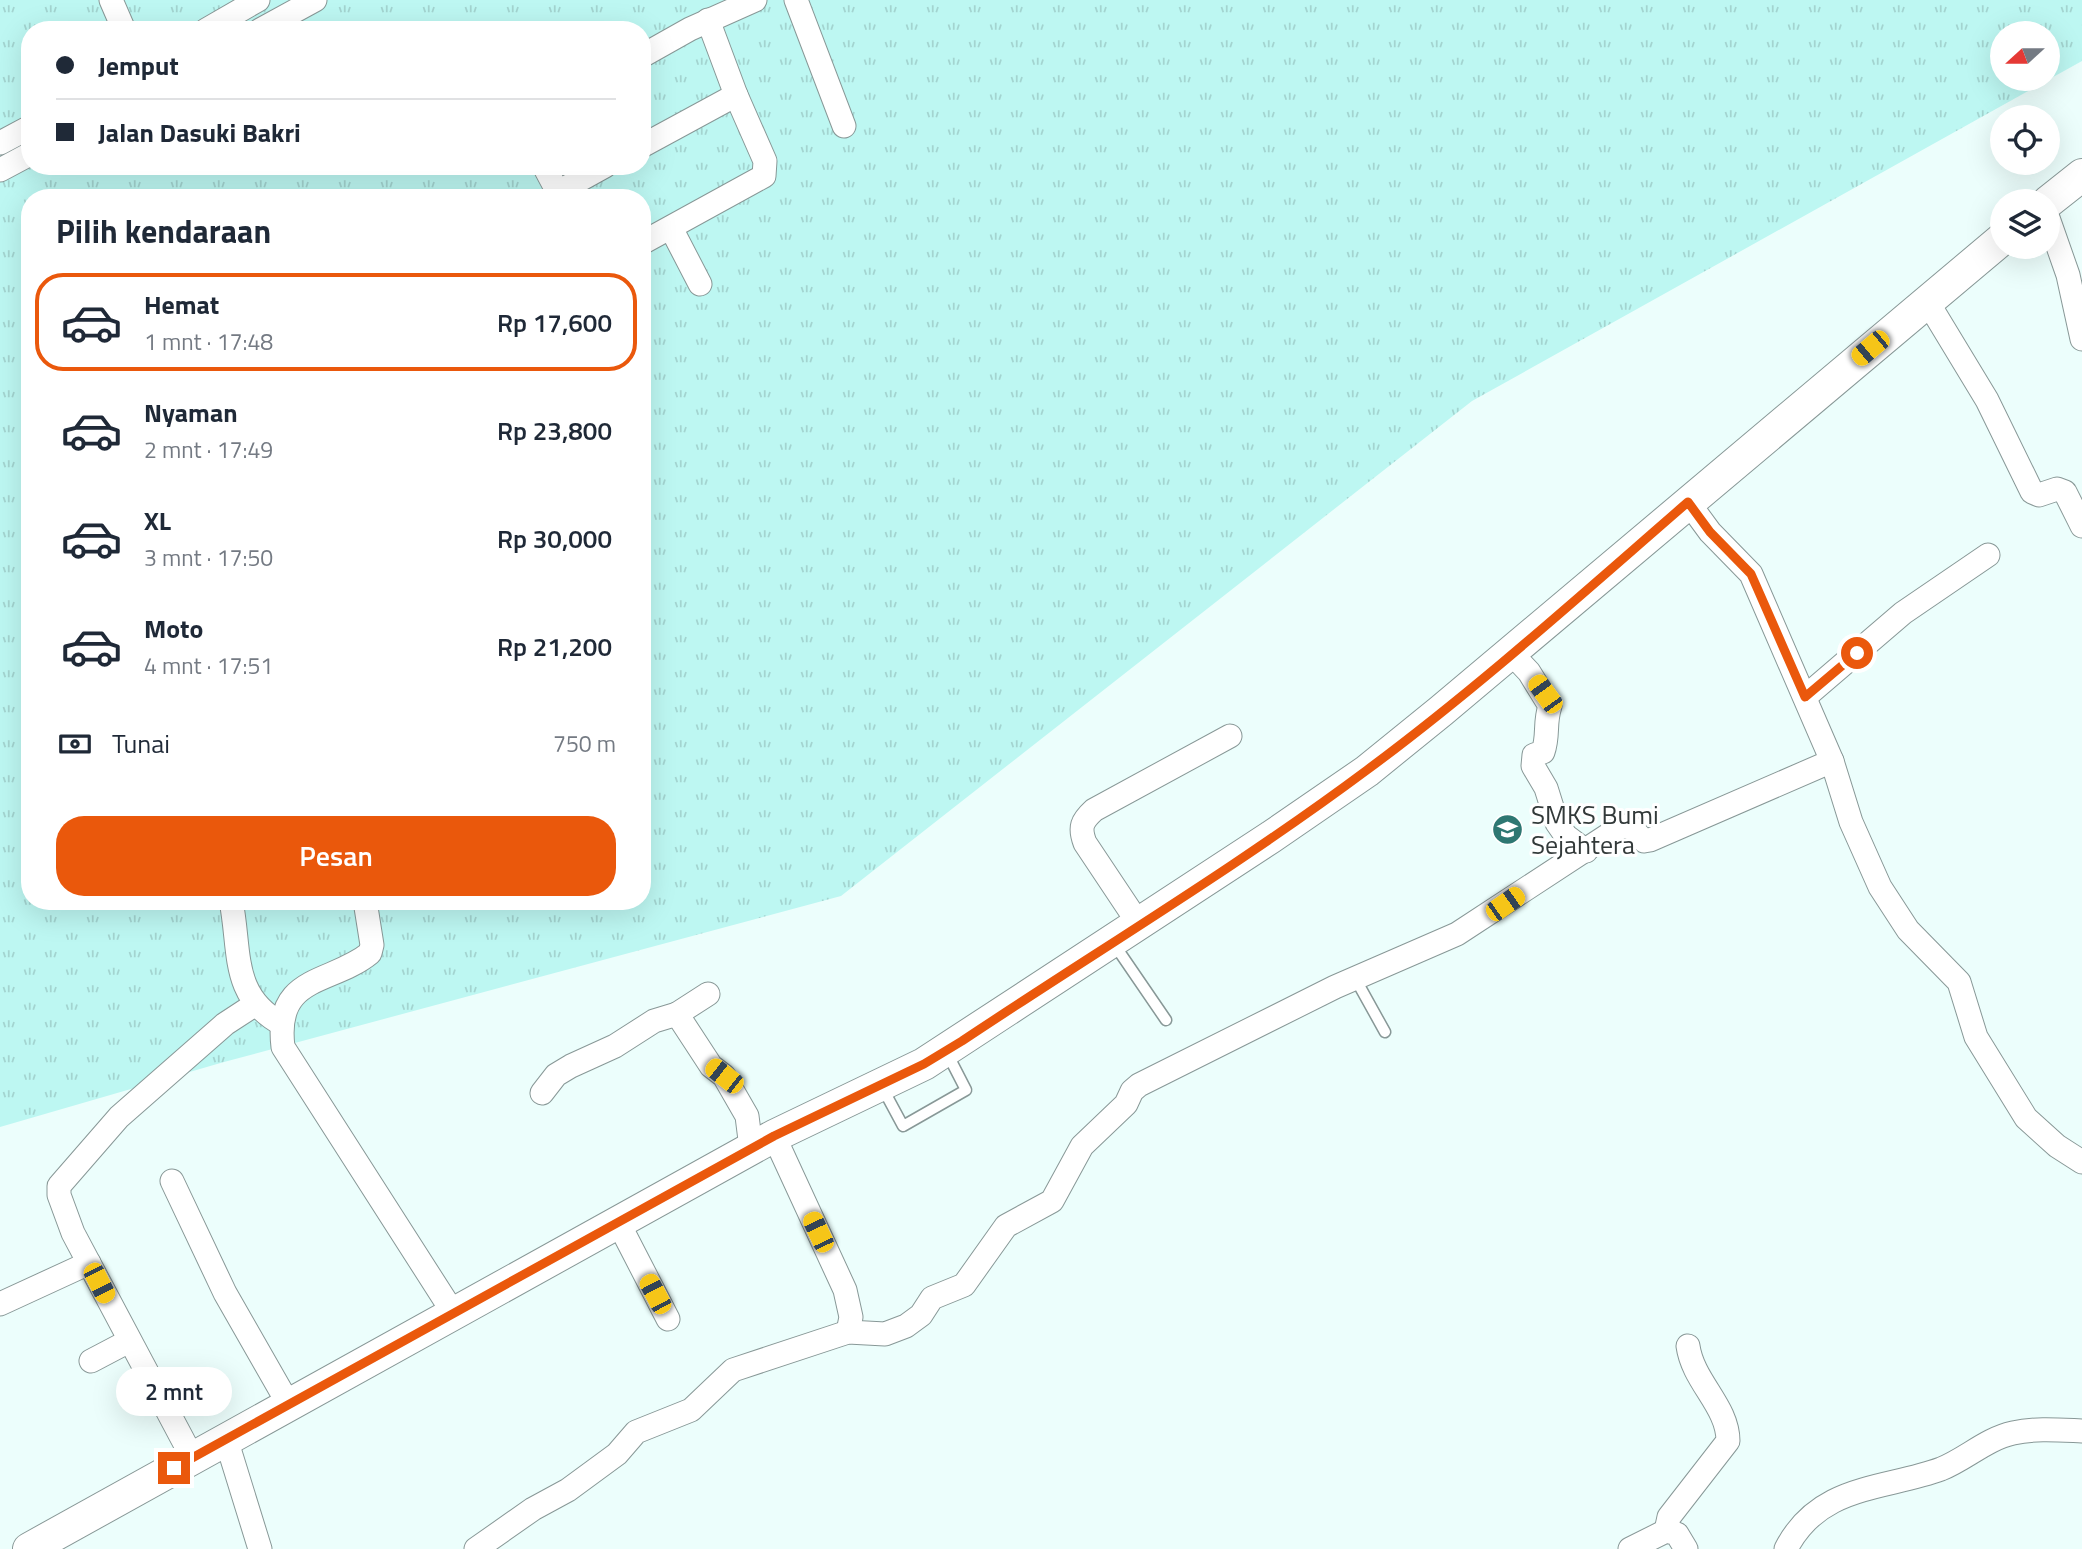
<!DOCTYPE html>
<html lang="id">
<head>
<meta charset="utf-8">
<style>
  :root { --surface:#fff; --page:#f2f2f3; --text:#1f2937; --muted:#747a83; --line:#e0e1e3; --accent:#ea580c }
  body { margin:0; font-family:"Titillium Web",sans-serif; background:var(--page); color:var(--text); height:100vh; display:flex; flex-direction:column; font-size:26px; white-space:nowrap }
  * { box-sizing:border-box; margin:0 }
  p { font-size:23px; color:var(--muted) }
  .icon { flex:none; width:38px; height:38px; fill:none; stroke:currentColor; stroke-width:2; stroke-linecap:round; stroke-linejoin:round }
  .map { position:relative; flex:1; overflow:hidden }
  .details { position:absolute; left:21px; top:189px; width:630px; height:721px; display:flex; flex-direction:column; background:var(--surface); border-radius:28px; box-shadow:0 7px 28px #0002 }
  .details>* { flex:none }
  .banner { position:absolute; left:21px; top:21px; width:630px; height:154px; border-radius:28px; box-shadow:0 7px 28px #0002; display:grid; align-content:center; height:154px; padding:0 35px; background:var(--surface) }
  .needle { width:46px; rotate:249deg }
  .controls { position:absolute; left:1990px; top:21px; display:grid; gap:14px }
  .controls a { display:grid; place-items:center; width:70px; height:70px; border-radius:50%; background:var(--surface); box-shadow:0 7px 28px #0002; font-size:35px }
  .end { position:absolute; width:32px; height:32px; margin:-16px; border:9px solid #ea580c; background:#fff; box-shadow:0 0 0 4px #fff }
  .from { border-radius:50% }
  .bubble { position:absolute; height:49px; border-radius:24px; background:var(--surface); box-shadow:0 7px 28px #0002; font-size:23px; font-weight:600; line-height:49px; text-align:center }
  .car { position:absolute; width:21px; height:42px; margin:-21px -10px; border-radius:9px; box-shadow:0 0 5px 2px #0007; background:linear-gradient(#f5c518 24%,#345 0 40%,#f5c518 0 76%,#345 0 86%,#f5c518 0) }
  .banner b { display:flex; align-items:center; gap:24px; height:66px; font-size:26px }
  .banner b+b { border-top:2px solid var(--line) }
  .banner i { width:18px; height:18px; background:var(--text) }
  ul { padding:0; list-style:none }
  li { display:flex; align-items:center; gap:21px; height:98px; margin:0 14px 10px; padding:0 21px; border:4px solid transparent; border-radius:28px }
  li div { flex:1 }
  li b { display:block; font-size:26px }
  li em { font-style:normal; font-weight:600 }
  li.active { border-color:var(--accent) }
  li>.icon { width:63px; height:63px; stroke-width:1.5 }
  h2 { padding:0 35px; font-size:32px; line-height:84px }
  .pay { display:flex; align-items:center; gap:18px; height:77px; padding:0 35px; font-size:26px }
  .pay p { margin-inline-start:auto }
  .action { display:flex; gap:14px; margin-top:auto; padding:14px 35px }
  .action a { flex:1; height:80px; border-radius:28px; background:var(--accent); color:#fff; font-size:28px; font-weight:600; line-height:80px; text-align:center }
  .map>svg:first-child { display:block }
  .grass { fill:url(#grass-tufts); fill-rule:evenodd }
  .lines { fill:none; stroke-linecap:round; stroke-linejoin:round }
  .lane-casing { stroke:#889897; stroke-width:13 }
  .street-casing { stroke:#889897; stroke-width:25 }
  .secondary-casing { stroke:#889897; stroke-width:34 }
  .lane { stroke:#fff; stroke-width:10 }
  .street { stroke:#fff; stroke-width:23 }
  .secondary { stroke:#fff; stroke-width:32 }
  .route { stroke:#ea580c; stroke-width:9 }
  .labels { text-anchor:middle; stroke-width:6; stroke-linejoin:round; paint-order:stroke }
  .poi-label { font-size:26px; fill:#323939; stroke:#fff; text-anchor:start }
</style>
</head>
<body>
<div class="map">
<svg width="2082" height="1549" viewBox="0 0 2082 1549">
  <defs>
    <pattern id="grass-tufts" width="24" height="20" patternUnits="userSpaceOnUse" patternTransform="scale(1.75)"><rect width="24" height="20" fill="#bdf7f2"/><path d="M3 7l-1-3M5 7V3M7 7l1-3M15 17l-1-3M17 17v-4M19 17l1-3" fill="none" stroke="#a3d4d0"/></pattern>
  </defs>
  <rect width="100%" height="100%" fill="#ecfefc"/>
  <path class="grass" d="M0,0H2082V61L1472,401L841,896L224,1062L0,1127ZM30,30H642V166H30ZM2002,33H2048V79H2002ZM30,198H642V901H30Z"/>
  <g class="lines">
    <defs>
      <g id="lane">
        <polyline points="1114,944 1166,1020"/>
        <polyline points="1355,978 1385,1032"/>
        <polyline points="882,1087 903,1126 966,1090 947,1053"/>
      </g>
      <g id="street">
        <polyline points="111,0 124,30"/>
        <polyline points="796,0 844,126"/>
        <polyline points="206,30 258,0"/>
        <polyline points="260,30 315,0"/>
        <polyline points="642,56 690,29 755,0"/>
        <polyline points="0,143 30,127"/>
        <polyline points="642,146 736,95"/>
        <polyline points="544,166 561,198"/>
        <polyline points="0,170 30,154"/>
        <polyline points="558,192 605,166"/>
        <polyline points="2048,218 2068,275 2082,339"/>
        <polyline points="671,228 700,284"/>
        <polyline points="642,243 764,176 765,161 736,95 708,20"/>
        <polyline points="1927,301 1987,400 2032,492 2039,495 2057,489 2065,492 2082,526"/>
        <polyline points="1688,502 1710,532 1751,574 1832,761 1851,822 1880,887 1908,930 1959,982 1976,1037 2026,1118 2057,1146 2082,1162"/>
        <path d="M1512,654L1529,672L1550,706C1544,724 1549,735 1543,752L1534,755L1533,766L1546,788L1557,823L1566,836L1586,851"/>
        <polyline points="1805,697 1903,613 1988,555"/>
        <path d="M231,901C241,951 230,996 282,1024"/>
        <path d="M365,901L372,945L370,953C331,985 274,974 283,1047L454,1314"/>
        <path d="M1139,924L1085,843C1079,827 1082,821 1094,810L1230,736"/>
        <polyline points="677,1014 708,994"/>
        <polyline points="542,1093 556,1075 571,1066 615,1046 654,1021 677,1014 711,1066 724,1076 747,1116 751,1148"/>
        <polyline points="774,1136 845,1290 851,1317 848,1332"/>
        <polyline points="172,1181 225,1293 289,1405"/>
        <polyline points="618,1222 668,1319"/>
        <polyline points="0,1304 89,1263"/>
        <polyline points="91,1361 129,1341"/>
        <polyline points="226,1439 260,1549"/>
        <polyline points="192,1457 73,1233 59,1195 59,1186 119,1117 225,1024 254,1005"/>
        <path d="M1666,1531L1669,1517L1728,1441C1728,1406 1693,1382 1688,1346"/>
        <polyline points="476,1549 533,1509 568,1490 617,1454 636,1432 691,1410 733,1370 848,1332 885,1334 906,1326 921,1315 932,1298 964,1285 1006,1226 1052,1201 1082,1146 1126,1104 1132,1091 1139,1085 1335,987 1457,934 1622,826 1631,827 1644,841 1650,840 1832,761"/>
        <polyline points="1630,1549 1666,1531 1677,1534 1686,1549"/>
        <path d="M1786,1549C1819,1484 1884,1490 1941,1469C1966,1459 1986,1439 2013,1433C2035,1428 2059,1430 2082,1431"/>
      </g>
      <g id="secondary">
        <polyline points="2048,202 2082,175"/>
        <polyline points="29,1549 774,1136 924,1064 1271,837 1367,771 1441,711 2002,239"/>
      </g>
    </defs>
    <use href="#lane" class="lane-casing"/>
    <use href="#street" class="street-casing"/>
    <use href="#secondary" class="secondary-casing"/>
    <use href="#lane" class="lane"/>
    <use href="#street" class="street"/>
    <use href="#secondary" class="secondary"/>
  </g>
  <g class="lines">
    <path class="route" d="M174,1468L774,1136L924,1064L962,1041C1097,951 1237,867 1367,770C1479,687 1583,593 1688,502L1710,532L1751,574L1805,697L1857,653"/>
  </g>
  <defs>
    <symbol id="school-disc" viewBox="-11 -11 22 22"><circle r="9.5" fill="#2e7772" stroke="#fff"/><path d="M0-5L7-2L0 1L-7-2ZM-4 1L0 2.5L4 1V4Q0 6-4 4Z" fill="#fff"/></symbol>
  </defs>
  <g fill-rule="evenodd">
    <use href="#school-disc" x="1490" y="812" width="35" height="35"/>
  </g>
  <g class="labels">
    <g class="poi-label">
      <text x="1531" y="824">SMKS Bumi<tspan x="1531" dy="30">Sejahtera</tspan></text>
    </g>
  </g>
</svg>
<div class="controls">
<a><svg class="needle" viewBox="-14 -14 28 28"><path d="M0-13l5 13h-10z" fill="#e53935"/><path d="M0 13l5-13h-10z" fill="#747a83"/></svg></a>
<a><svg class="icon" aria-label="locate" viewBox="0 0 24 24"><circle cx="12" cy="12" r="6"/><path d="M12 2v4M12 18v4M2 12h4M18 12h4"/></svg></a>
<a><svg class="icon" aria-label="layers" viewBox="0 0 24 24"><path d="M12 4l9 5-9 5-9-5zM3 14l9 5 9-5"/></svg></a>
</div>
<i class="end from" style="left:1857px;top:653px"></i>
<i class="end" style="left:174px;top:1468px"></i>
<div class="bubble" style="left:116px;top:1367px;width:116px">2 mnt</div>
<i class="car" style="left:1870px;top:348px;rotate:230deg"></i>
<i class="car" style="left:1545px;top:694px;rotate:324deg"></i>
<i class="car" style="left:1505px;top:904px;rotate:55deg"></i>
<i class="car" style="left:724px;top:1076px;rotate:308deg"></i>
<i class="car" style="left:818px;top:1232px;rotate:335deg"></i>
<i class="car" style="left:99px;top:1283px;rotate:153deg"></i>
<i class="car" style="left:655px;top:1294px;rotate:332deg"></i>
<div class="banner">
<b><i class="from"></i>Jemput</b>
<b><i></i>Jalan Dasuki Bakri</b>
</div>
<section class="details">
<h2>Pilih kendaraan</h2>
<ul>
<li class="active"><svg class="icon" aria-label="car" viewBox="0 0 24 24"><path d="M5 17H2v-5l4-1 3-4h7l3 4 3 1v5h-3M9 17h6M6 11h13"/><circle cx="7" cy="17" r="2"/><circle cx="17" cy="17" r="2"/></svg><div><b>Hemat</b><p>1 mnt · 17:48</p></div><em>Rp 17,600</em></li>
<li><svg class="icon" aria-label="car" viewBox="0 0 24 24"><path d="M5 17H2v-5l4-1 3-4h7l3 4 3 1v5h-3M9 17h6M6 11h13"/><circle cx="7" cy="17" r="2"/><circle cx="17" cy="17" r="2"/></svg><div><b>Nyaman</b><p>2 mnt · 17:49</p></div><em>Rp 23,800</em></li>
<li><svg class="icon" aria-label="car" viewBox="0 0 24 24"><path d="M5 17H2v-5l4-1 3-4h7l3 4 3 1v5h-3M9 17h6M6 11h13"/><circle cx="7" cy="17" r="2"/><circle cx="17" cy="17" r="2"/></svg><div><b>XL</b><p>3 mnt · 17:50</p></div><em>Rp 30,000</em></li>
<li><svg class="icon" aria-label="car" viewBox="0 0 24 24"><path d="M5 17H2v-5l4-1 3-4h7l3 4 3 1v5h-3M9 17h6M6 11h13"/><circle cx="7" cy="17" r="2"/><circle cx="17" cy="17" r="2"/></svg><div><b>Moto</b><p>4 mnt · 17:51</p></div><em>Rp 21,200</em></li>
</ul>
<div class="pay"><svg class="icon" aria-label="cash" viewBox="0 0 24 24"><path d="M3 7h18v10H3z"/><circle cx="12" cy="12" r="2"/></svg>Tunai<p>750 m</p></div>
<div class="action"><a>Pesan</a></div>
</section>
</div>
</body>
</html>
